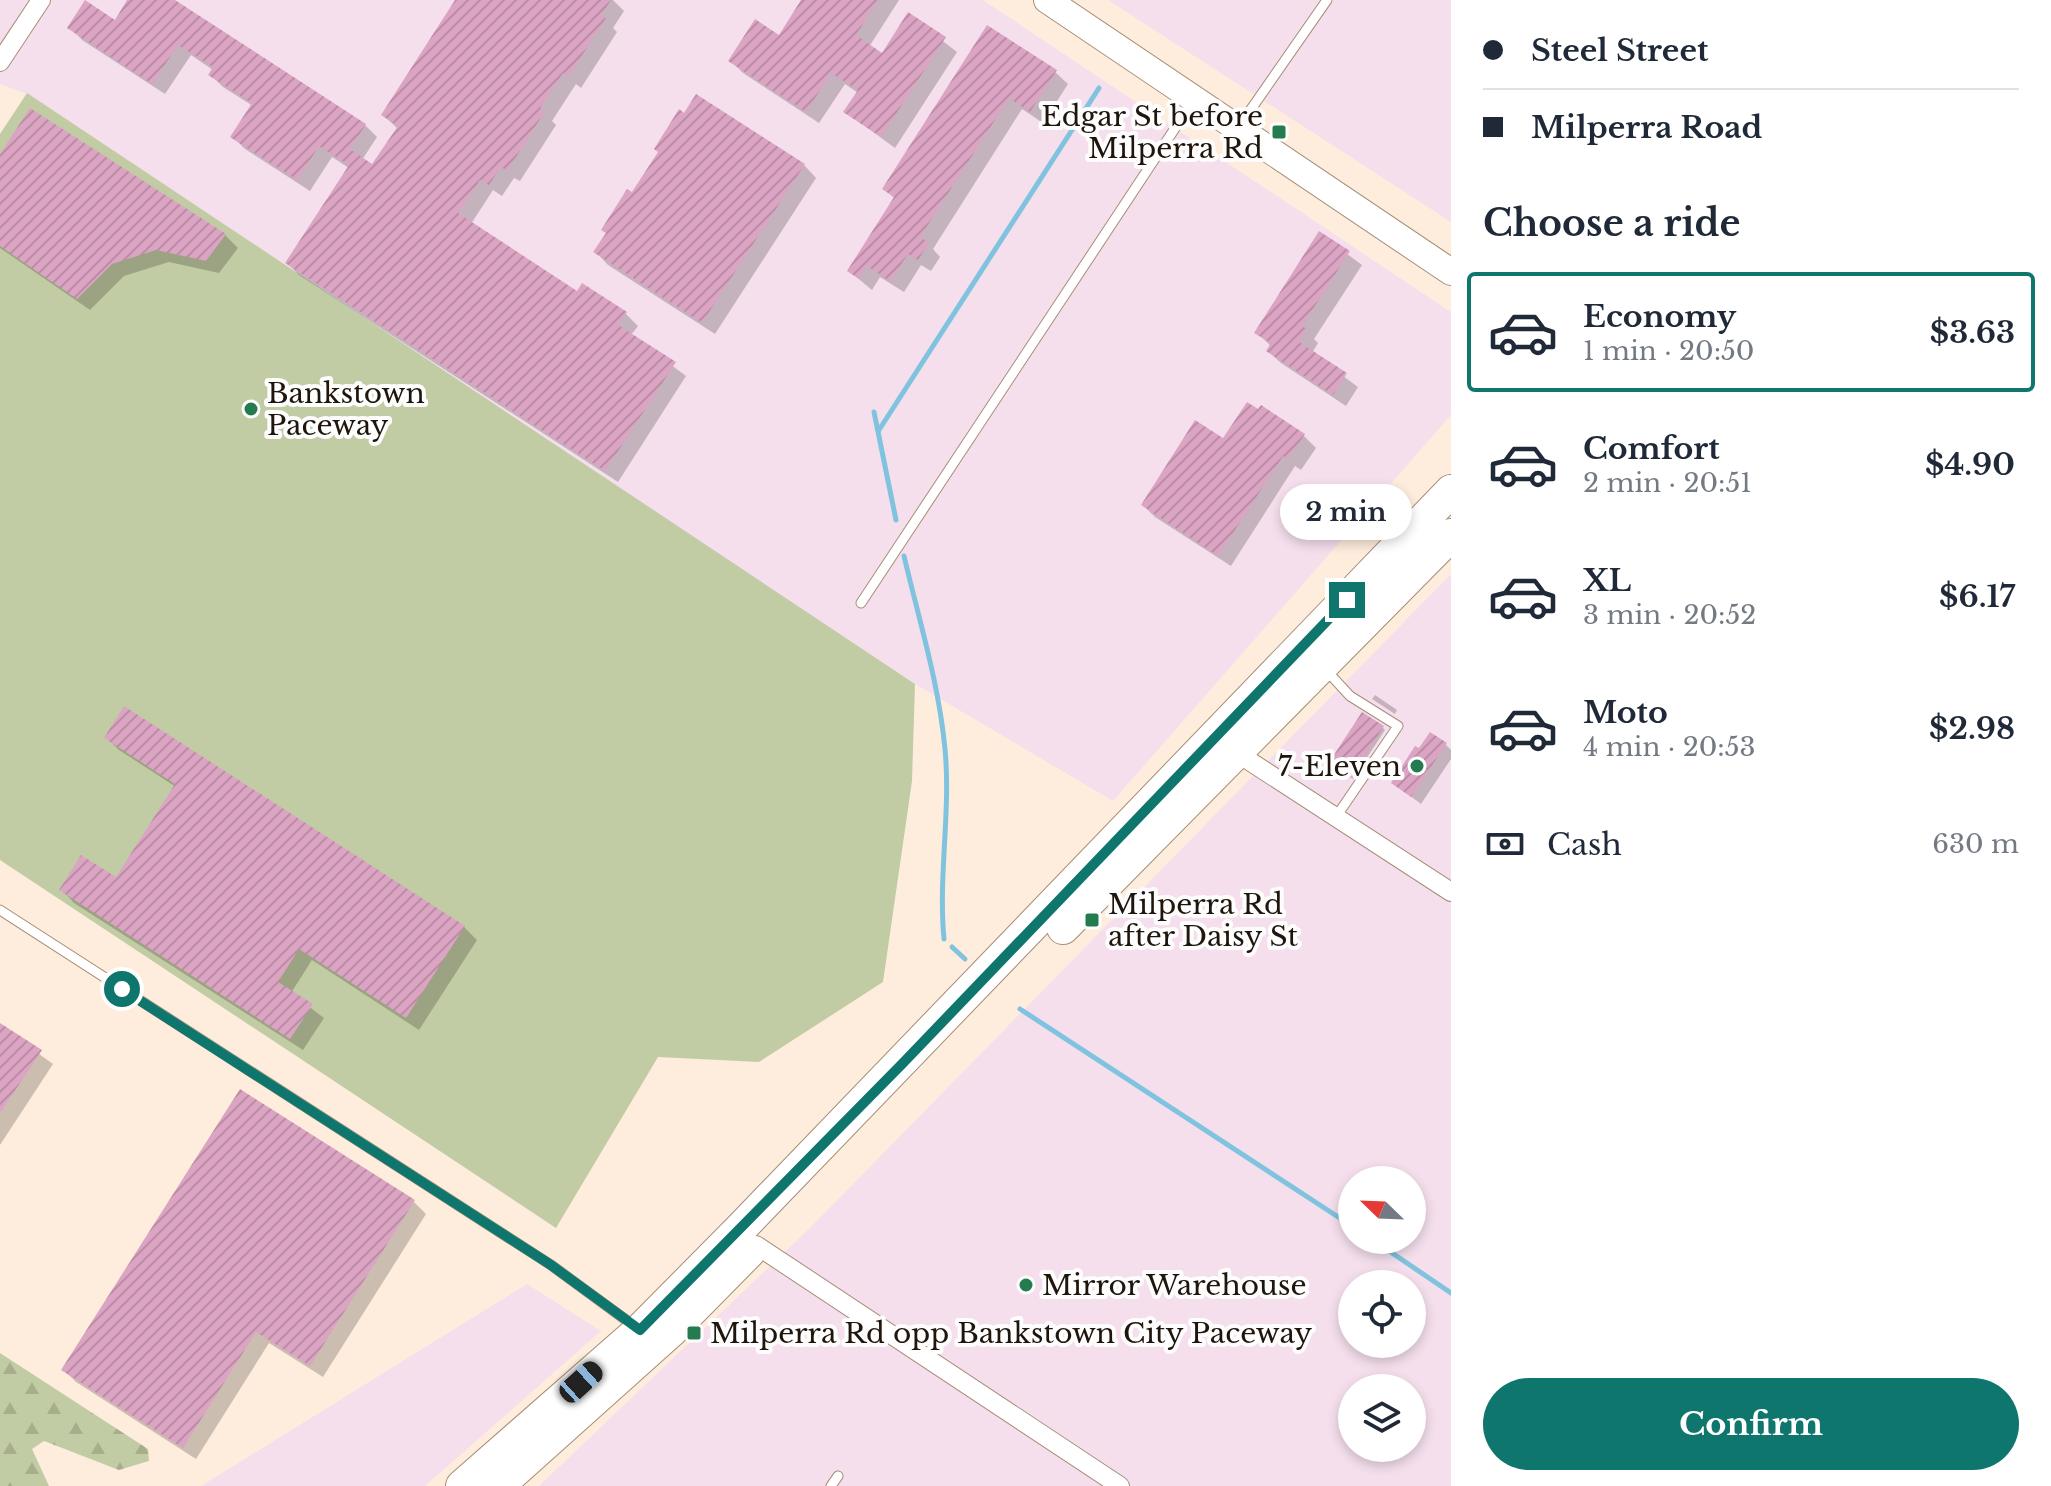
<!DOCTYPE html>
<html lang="en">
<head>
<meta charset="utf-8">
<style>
  :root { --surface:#fff; --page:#f2f2f3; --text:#1f2937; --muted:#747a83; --line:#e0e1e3; --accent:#0f766e }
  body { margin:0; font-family:"Libre Baskerville",serif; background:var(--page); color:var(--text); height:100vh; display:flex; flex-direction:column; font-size:30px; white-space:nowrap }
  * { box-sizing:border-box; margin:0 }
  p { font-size:26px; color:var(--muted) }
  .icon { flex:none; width:44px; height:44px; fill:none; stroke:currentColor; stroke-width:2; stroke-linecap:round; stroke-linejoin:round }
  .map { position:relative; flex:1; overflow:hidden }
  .drawer { display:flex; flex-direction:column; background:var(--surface); width:600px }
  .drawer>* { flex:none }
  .top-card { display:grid; align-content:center; height:176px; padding:0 32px; background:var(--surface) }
  .needle { width:52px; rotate:293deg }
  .controls { position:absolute; left:1338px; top:1166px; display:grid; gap:16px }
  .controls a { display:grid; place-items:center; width:88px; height:88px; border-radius:50%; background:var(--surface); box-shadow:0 4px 12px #0003; font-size:40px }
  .end { position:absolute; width:36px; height:36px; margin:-18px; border:10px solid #0f766e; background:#fff; box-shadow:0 0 0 4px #fff }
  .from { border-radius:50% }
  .bubble { position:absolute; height:56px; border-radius:28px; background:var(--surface); box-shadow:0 4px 12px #0003; font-size:26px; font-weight:700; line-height:56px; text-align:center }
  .car { position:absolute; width:24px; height:48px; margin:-24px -12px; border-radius:10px; box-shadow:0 0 6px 2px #0007; background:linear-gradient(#222 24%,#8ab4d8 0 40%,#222 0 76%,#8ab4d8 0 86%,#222 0) }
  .top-card b { display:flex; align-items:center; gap:28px; height:76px; font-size:30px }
  .top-card b+b { border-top:2px solid var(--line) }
  .top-card i { width:20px; height:20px; background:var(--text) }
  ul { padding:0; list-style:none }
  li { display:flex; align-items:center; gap:24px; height:120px; margin:0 16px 12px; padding:0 16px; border:4px solid transparent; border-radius:8px }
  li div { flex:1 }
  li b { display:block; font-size:30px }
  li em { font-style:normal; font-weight:700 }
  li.active { border-color:var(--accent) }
  li>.icon { width:72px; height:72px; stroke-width:1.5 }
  h2 { padding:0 32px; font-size:36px; line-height:96px }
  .pay { display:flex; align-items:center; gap:20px; height:88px; padding:0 32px; font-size:30px }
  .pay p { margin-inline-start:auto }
  .button { display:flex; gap:16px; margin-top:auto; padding:16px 32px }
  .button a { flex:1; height:92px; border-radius:48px; background:var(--accent); color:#fff; font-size:32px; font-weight:700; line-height:92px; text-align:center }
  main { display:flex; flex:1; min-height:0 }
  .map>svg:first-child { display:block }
  .industrial { fill:#f5dfed; fill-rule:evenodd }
  .forest { fill:url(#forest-firs) }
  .pitch { fill:#c2cca4 }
  .shadow { fill:#0003 }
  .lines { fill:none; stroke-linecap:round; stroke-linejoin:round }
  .stream { stroke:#80c3de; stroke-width:5 }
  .building { fill:url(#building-hatch) }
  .service-casing { stroke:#a78e75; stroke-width:11 }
  .minor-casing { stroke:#a78e75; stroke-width:20 }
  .secondary-casing { stroke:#a78e75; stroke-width:28 }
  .trunk-casing { stroke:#a78e75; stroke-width:34 }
  .service { stroke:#fff; stroke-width:9 }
  .minor { stroke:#fff; stroke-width:18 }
  .secondary { stroke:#fff; stroke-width:26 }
  .trunk { stroke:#fff; stroke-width:32 }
  .route { stroke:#0f766e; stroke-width:10 }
  .poi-dot { fill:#247b4f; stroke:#fdfdfd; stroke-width:3 }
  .labels { text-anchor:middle; stroke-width:8; stroke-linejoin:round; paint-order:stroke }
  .poi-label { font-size:28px; fill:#1f150c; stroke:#fdfdfd; text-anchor:start }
</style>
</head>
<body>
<main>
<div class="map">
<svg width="1451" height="1486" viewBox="0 0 1451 1486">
  <defs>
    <pattern id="forest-firs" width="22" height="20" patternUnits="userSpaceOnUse" patternTransform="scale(2)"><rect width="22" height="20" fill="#c2cca4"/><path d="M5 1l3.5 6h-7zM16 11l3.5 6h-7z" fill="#a6ae8c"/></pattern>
    <pattern id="building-hatch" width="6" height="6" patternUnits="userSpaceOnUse" patternTransform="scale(2)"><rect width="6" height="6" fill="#dca4c3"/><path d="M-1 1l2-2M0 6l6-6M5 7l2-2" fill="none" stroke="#bc8ca6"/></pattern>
  </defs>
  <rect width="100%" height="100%" fill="#feeddd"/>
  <g class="industrial">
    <polygon points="0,0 983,0 1451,312 1451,415 1113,801 915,684 27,94 0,84"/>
    <polygon points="1108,0 1451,0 1451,222"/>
    <path d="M1451,574V1486H539L810,1228ZM1352,1180H1412V1240H1352ZM1352,1284H1412V1344H1352ZM1352,1388H1412V1448H1352Z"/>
    <polygon points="527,1284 601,1331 425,1486 201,1486"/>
  </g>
  <polygon class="forest" points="0,1353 148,1449 149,1461 119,1470 44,1441 32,1449 49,1486 0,1486"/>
  <polygon class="pitch" points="27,93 915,684 912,781 883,982 759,1062 658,1057 556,1228 0,860 0,134"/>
  <g class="shadow">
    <polygon points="130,0 170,0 365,125 377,137 362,160 372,167 398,129 383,115 457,0 613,0 624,11 613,28 617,32 581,88 576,84 552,121 556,125 520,181 514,178 502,196 493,190 471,224 578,294 625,313 638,326 631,335 686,376 618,482 299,275 287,263 349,168 332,157 310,191 245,149 233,137 253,106 223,87 210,74 213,70 191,55 165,94 82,40 70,27 116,22"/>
    <polygon points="804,0 899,0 869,47 882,56 909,15 957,52 895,148 846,112 858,93 845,84 819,123 743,73 730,60 779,38"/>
    <polygon points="988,28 1055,72 1068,84 1043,123 1022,109 933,249 940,257 931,271 921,265 904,292 880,277 872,290 849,271 895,199 885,189"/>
    <polygon points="30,110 225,235 238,248 219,273 169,262 124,276 90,310 0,248 0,158"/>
    <polygon points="685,116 804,165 816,178 715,334 608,265 596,252"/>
    <polygon points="1320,234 1362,265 1314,339 1318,343 1312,353 1358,387 1346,406 1281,363 1268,351 1271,346 1256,332"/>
    <polygon points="1304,436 1316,448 1301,470 1295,466 1231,566 1155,517 1143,505 1223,441"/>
    <polygon points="1375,695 1397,710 1395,714 1372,699"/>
    <polygon points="125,709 464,927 477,940 419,1030 312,960 291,993 324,1018 303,1050 74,903 62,890 116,880 176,787 119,750 107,738"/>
    <polygon points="1382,727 1385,730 1353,779 1333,766"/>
    <polygon points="1445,744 1451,750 1451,759 1421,804 1393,783"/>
    <polygon points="0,1026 53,1064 0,1145"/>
    <polygon points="413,1201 426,1214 323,1377 269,1343 196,1459 76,1382 64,1370"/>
  </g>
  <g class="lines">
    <g class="stream">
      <polyline points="874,412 896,520"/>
      <polyline points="879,430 1099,88"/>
      <path d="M904,556C919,620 939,684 945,749C951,812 938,876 944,939"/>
      <polyline points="952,947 965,959"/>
      <polyline points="1020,1009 1352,1226"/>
      <polyline points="1373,1240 1451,1293"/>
    </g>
  </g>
  <g class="building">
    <polygon points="85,0 115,20 127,0 175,0 366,124 350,149 372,164 398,126 381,115 455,0 611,0 601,15 606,18 568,77 563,73 540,108 545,111 507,171 501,167 489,185 480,180 458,213 577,291 582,283 627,312 618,325 676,362 605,471 285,263 349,165 319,146 297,180 230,137 252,103 208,75 213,67 178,45 152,84 67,28"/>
    <polygon points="801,0 878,0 856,35 882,53 908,12 946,37 881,137 843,112 858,90 831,73 806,112 728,61 755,19 779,35"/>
    <polygon points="987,25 1057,70 1030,112 1009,98 920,237 929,243 918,260 908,254 890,281 867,266 859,279 847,271 894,197 882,189"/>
    <polygon points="696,94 805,164 702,323 593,252 606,233 601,230 627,189 632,192 658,152 654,149 679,109 684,113"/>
    <polygon points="30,108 226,234 206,261 156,250 112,264 77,299 0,246 0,154"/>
    <polygon points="1319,231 1350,251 1302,326 1307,329 1299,342 1347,373 1333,395 1266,351 1271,343 1254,333"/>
    <polygon points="1247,402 1258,409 1261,405 1305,434 1288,459 1283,456 1218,556 1141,505 1195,420 1223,438"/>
    <polygon points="124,706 465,926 406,1018 299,949 278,982 313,1004 290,1039 59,890 81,855 116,877 175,784 104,738"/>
    <polygon points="1362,712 1384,726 1350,778 1328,764"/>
    <polygon points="1430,732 1447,743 1411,797 1391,783 1415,746 1419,748"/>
    <polygon points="0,1023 42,1050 0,1113"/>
    <polygon points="240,1089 415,1200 310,1366 256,1332 183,1448 61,1370"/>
  </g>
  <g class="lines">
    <defs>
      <g id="service">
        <polyline points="1240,125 1327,0"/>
        <polyline points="861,603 1193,101"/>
        <polyline points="1326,670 1350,696 1398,726 1336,817"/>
        <polyline points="0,910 551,1265 637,1328"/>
        <polyline points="831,1486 838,1476"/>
      </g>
      <g id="minor">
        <polyline points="0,62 41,0"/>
        <polyline points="1234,751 1451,892"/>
        <polyline points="756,1245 1120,1486"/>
      </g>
      <polyline id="secondary" points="1047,0 1451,272"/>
      <g id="trunk">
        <polyline points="1063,928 1451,535"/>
        <polyline points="462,1486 640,1330 741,1228 1451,491"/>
        <polyline points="498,1486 672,1330 749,1252"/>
      </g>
    </defs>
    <use href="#service" class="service-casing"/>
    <use href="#minor" class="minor-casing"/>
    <use href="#secondary" class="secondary-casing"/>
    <use href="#trunk" class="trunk-casing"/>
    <use href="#service" class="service"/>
    <use href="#minor" class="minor"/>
    <use href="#secondary" class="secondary"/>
    <use href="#trunk" class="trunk"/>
  </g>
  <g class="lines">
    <polyline class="route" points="122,989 551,1265 640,1330 903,1063 1347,600"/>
  </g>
  <g class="poi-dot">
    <rect x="1271" y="124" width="16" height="16" rx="4"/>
    <circle cx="251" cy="409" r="8"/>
    <circle cx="1417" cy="766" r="8"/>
    <rect x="1084" y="912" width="16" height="16" rx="4"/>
    <circle cx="1026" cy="1285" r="8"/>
    <rect x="686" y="1325" width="16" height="16" rx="4"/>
  </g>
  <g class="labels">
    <g class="poi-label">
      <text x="1263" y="126" text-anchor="end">Edgar St before<tspan x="1263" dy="32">Milperra Rd</tspan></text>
      <text x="267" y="403">Bankstown<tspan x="267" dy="32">Paceway</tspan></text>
      <text x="1401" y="776" text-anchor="end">7-Eleven</text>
      <text x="1108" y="914">Milperra Rd<tspan x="1108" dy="32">after Daisy St</tspan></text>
      <text x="1042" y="1295">Mirror Warehouse</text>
      <text x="710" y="1343">Milperra Rd opp Bankstown City Paceway</text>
    </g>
  </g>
</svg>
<div class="controls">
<a><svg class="needle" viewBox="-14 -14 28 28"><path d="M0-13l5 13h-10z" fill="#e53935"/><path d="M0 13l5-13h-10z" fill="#747a83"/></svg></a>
<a><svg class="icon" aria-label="locate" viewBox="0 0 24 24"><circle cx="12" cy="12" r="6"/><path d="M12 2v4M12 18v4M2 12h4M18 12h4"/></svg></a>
<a><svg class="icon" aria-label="layers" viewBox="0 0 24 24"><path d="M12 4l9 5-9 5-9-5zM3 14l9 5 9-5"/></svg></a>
</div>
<i class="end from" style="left:122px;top:989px"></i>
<i class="end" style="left:1347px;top:600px"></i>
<div class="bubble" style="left:1280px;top:484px;width:132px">2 min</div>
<i class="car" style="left:581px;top:1382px;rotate:48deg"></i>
</div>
<section class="drawer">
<div class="top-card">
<b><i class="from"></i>Steel Street</b>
<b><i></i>Milperra Road</b>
</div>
<h2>Choose a ride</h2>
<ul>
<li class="active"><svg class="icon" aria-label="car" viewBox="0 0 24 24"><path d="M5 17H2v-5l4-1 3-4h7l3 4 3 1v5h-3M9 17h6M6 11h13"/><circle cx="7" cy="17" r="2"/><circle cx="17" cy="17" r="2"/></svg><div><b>Economy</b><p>1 min · 20:50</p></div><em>$3.63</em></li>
<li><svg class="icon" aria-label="car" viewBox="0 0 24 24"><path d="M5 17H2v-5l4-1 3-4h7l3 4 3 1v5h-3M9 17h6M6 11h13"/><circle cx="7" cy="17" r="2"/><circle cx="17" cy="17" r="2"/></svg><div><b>Comfort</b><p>2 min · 20:51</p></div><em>$4.90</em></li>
<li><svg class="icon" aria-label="car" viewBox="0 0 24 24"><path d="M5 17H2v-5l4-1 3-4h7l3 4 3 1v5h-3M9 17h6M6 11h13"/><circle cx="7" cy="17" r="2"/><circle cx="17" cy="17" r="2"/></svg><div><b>XL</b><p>3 min · 20:52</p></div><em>$6.17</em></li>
<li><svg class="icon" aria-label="car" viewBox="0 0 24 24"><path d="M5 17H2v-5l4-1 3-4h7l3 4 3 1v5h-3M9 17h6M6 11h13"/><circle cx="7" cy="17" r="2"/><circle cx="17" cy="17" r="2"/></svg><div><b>Moto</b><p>4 min · 20:53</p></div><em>$2.98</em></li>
</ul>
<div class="pay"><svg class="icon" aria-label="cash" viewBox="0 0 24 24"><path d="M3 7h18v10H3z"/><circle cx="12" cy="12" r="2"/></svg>Cash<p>630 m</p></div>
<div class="button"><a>Confirm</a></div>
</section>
</main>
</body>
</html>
